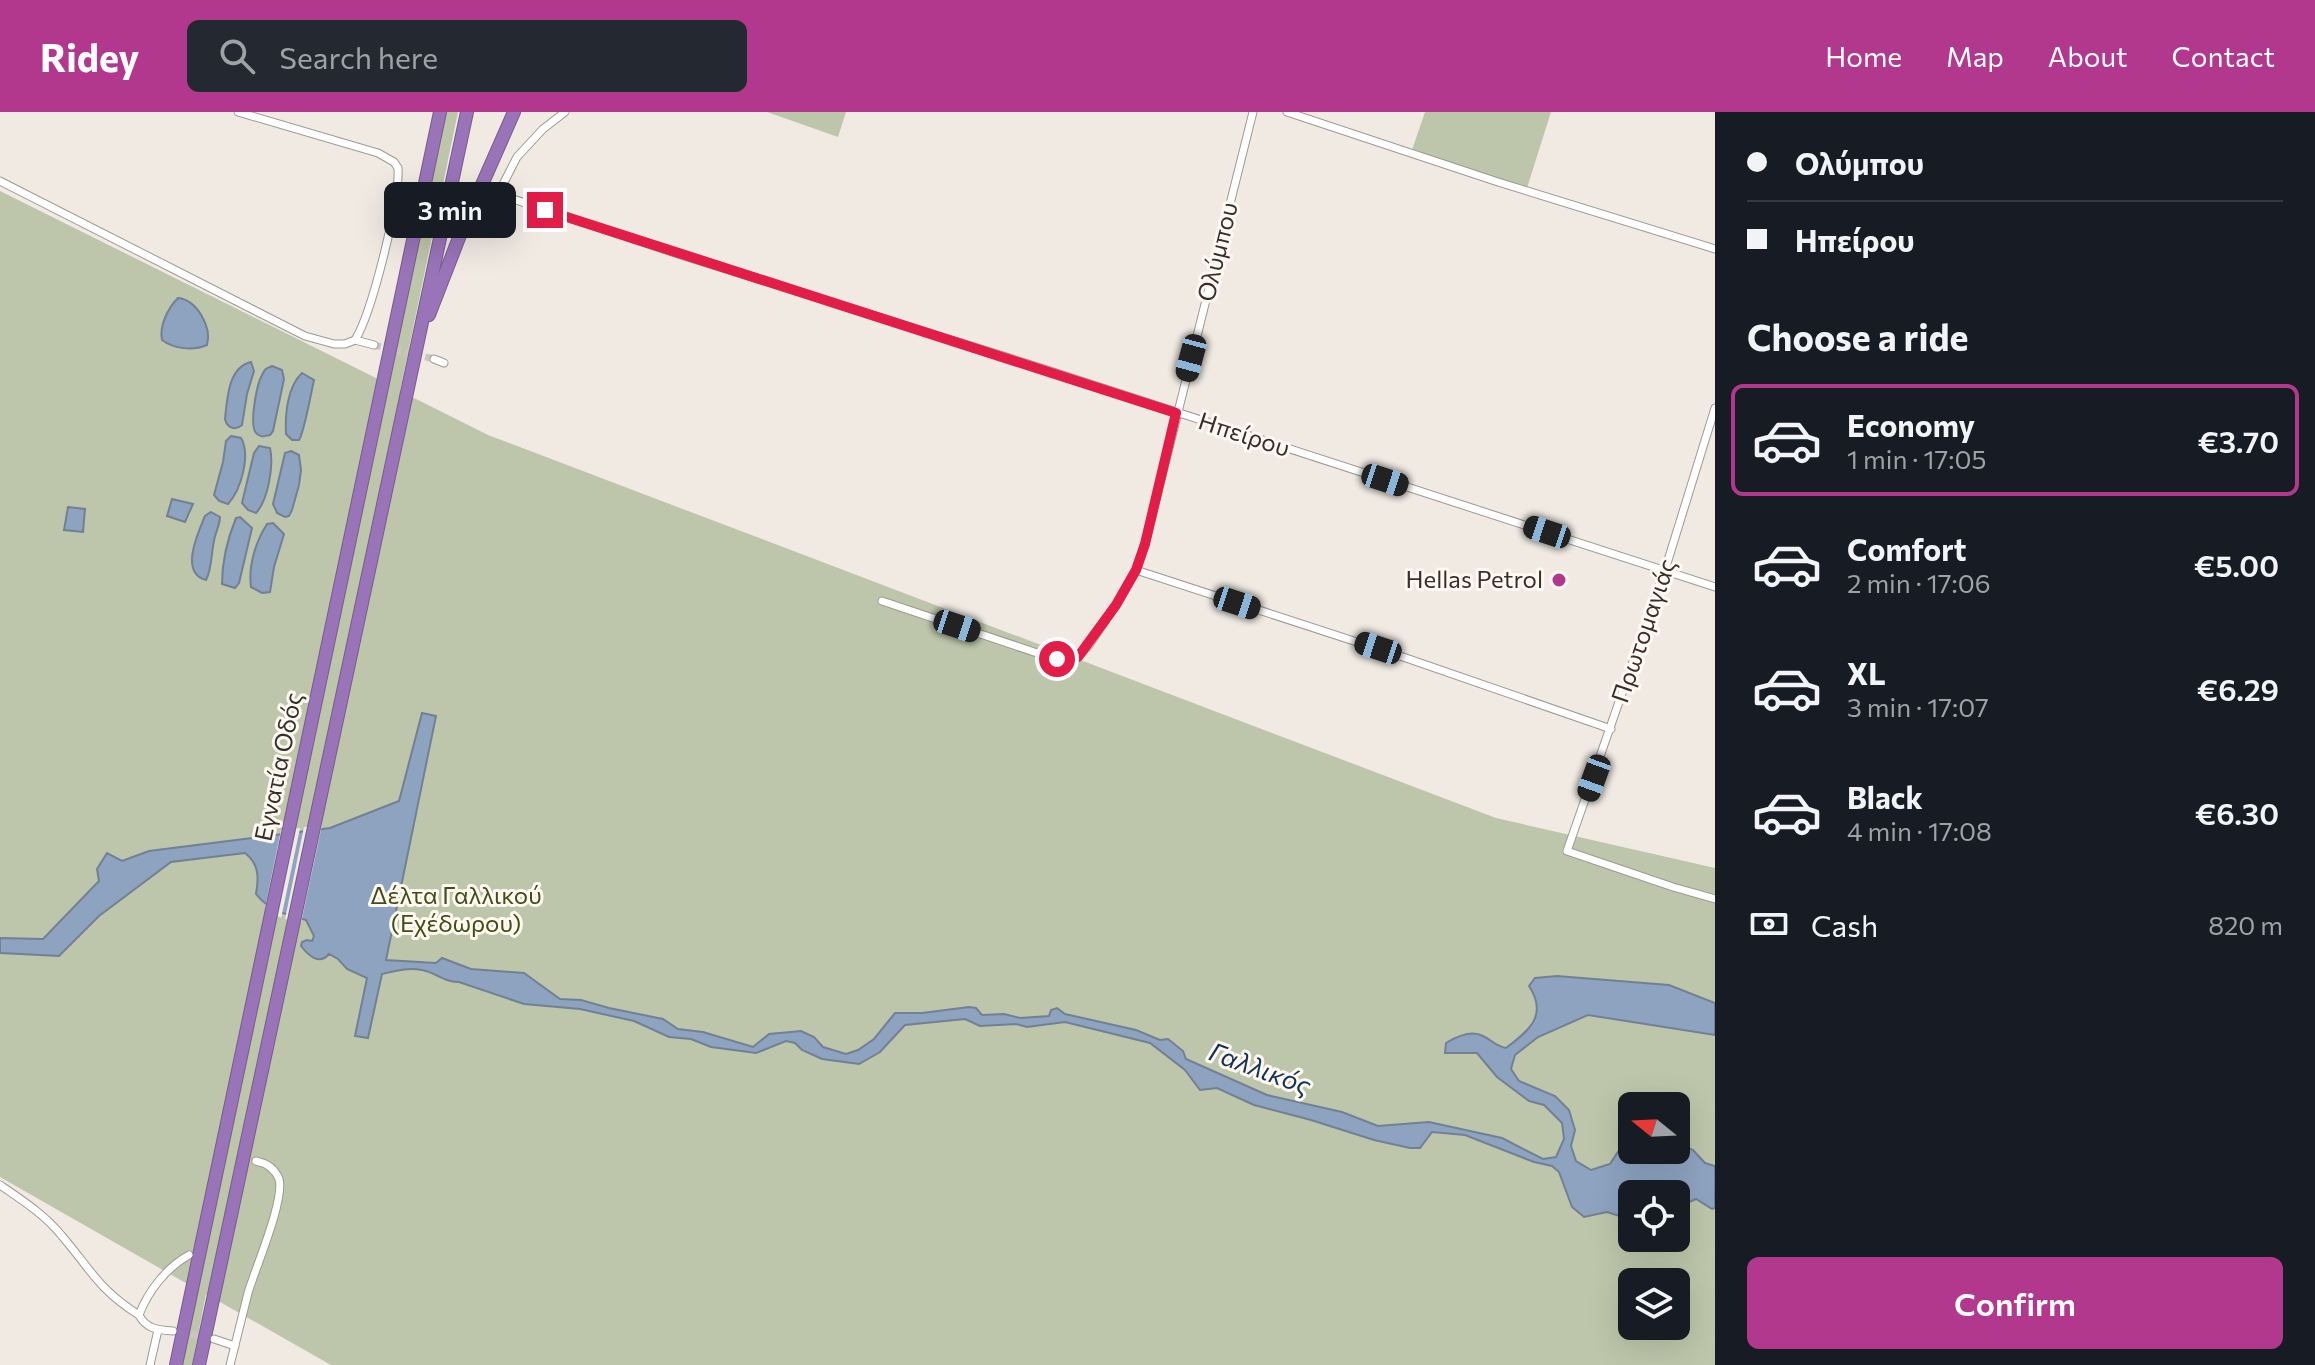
<!DOCTYPE html>
<html lang="en">
<head>
<meta charset="utf-8">
<style>
  :root { --surface:#171b24; --page:#242831; --text:#f1f3f6; --muted:#9ea1a6; --line:#363941; --accent:#b1388c }
  body { margin:0; font-family:Commissioner,sans-serif; background:var(--page); color:var(--text); height:100vh; display:flex; flex-direction:column; font-size:30px; white-space:nowrap }
  * { box-sizing:border-box; margin:0 }
  p { font-size:26px; color:var(--muted) }
  .icon { flex:none; width:44px; height:44px; fill:none; stroke:currentColor; stroke-width:2; stroke-linecap:round; stroke-linejoin:round }
  .map { position:relative; flex:1; overflow:hidden }
  .details { display:flex; flex-direction:column; background:var(--surface); width:600px }
  .details>* { flex:none }
  .banner { display:grid; align-content:center; height:176px; padding:0 32px; background:var(--surface) }
  .needle { width:52px; rotate:288deg }
  .fabs { position:absolute; left:1618px; top:980px; display:grid; gap:16px }
  .fabs a { display:grid; place-items:center; width:72px; height:72px; border-radius:12px; background:var(--surface); box-shadow:0 8px 32px #0002; font-size:40px }
  .end { position:absolute; width:36px; height:36px; margin:-18px; border:10px solid #e11d48; background:#fff; box-shadow:0 0 0 4px #fff }
  .from { border-radius:50% }
  .bubble { position:absolute; height:56px; border-radius:12px; background:var(--surface); box-shadow:0 8px 32px #0002; font-size:26px; font-weight:600; line-height:56px; text-align:center }
  .car { position:absolute; width:24px; height:48px; margin:-24px -12px; border-radius:10px; box-shadow:0 0 6px 2px #0007; background:linear-gradient(#222 24%,#8ab4d8 0 40%,#222 0 76%,#8ab4d8 0 86%,#222 0) }
  .banner b { display:flex; align-items:center; gap:28px; height:76px; font-size:30px }
  .banner b+b { border-top:2px solid var(--line) }
  .banner i { width:20px; height:20px; background:var(--text) }
  ul { padding:0; list-style:none }
  li { display:flex; align-items:center; gap:24px; height:112px; margin:0 16px 12px; padding:0 16px; border:4px solid transparent; border-radius:12px }
  li div { flex:1 }
  li b { display:block; font-size:30px }
  li em { font-style:normal; font-weight:600 }
  li.active { border-color:var(--accent) }
  li>.icon { width:72px; height:72px; stroke-width:1.5 }
  h2 { padding:0 32px; font-size:36px; line-height:96px }
  .pay { display:flex; align-items:center; gap:20px; height:88px; padding:0 32px; font-size:30px }
  .pay p { margin-inline-start:auto }
  .primary-button { display:flex; gap:16px; margin-top:auto; padding:16px 32px }
  .primary-button a { flex:1; height:92px; border-radius:12px; background:var(--accent); color:#fff; font-size:32px; font-weight:600; line-height:92px; text-align:center }
  header { display:flex; align-items:center; gap:48px; box-sizing:border-box; height:112px; padding:0 40px; background:var(--accent); color:#fff }
  header strong { font-size:38px }
  nav { display:flex; gap:44px; margin-inline-start:auto; font-size:28px }
  .search { width:560px; height:72px; background:var(--page); display:flex; align-items:center; gap:20px; box-sizing:border-box; padding:0 28px; border-radius:12px; color:var(--muted); font-size:30px }
  main { display:flex; flex:1; min-height:0 }
  .map>svg:first-child { display:block }
  .green { fill:#bdc6aa; fill-rule:evenodd }
  .water { fill:#8da3c0; stroke:#728094; stroke-width:2 }
  .pier { fill:#f0eae3 }
  .lines { fill:none; stroke-linecap:round; stroke-linejoin:round }
  .street-tunnel { stroke:#cac5bf; stroke-width:7; stroke-dasharray:7 3.5; stroke-linecap:butt }
  .street-casing { stroke:#9e9992; stroke-width:9 }
  .highway-casing { stroke:#765c88; stroke-width:14 }
  .street { stroke:#fff; stroke-width:7 }
  .highway { stroke:#9a74b9; stroke-width:12 }
  .route { stroke:#e11d48; stroke-width:10 }
  .poi-dot { fill:#b1388c; stroke:#fef8f0; stroke-width:3 }
  .labels { text-anchor:middle; stroke-width:6; stroke-linejoin:round; paint-order:stroke }
  .street-label { font-size:24px; fill:#33302e; stroke:#fef8f0 }
  .poi-label { font-size:24px; fill:#33302e; stroke:#fef8f0; text-anchor:end }
  .park-label { font-size:24px; fill:#404e17; stroke:#fef8f0 }
  .water-label { font-size:26px; font-style:italic; fill:#123259; stroke:#fef8f0 }
</style>
</head>
<body>
<header>
<strong>Ridey</strong>
<div class="search"><svg class="icon" aria-label="search" viewBox="0 0 24 24"><circle cx="10" cy="10" r="6"/><path d="M15 15l6 6"/></svg>Search here</div>
<nav><a>Home</a><a>Map</a><a>About</a><a>Contact</a></nav>
</header>
<main>
<div class="map">
<svg width="1715" height="1253" viewBox="0 0 1715 1253">
  <rect width="100%" height="100%" fill="#f0eae3"/>
  <g class="green">
    <path d="M446,0H458L400,279L488,323L1496,706L1715,756V1253H331L206,1182L192,1253H182L198,1178L0,1065V79L388,272ZM1632,994H1676V1038H1632ZM1632,1082H1676V1126H1632ZM1632,1170H1676V1214H1632Z"/>
    <polygon points="767,0 846,0 838,25"/>
    <polygon points="1425,0 1551,0 1527,76 1412,38"/>
  </g>
  <g class="water">
    <path d="M178,186C197,188 212,215 207,233C193,239 174,237 162,228C159,214 168,196 178,186Z"/>
    <path d="M251,250L254,259L247,282L242,313C235,319 227,316 225,307C227,288 228,255 251,250Z"/>
    <path d="M272,254L282,258L284,267L273,319L270,323C265,324 262,326 257,322C248,315 257,272 262,263C265,256 266,257 272,254Z"/>
    <path d="M302,261L314,268C311,281 304,321 299,328H292L286,322C285,303 287,275 302,261Z"/>
    <path d="M231,324L241,326C251,343 241,378 228,392L219,389L214,383L223,350L226,329Z"/>
    <path d="M259,334L270,336C274,354 268,388 256,401L248,398L242,391L254,341Z"/>
    <polygon points="291,339 299,343 301,358 299,373 292,398 289,404 285,405 277,401 273,392 285,341"/>
    <polygon points="172,387 193,392 185,410 167,404"/>
    <polygon points="68,395 85,397 83,420 64,418"/>
    <path d="M211,400L220,405C220,413 215,421 214,429C211,442 212,457 206,468C179,461 198,421 205,404Z"/>
    <path d="M240,405L252,416L239,471L235,476L222,472C222,448 227,428 236,406Z"/>
    <path d="M273,411L284,422L274,455L270,480L262,481L251,475C248,454 256,429 267,412Z"/>
    <path d="M422,601L436,604L386,848L436,851L442,846L471,857L524,861L560,887L581,888L609,896L663,907L678,917L703,920L753,935L769,922L801,919L814,925L823,935L846,942L858,938L874,927L895,901H922L969,895L976,896L982,903L1004,902L1020,906L1049,904L1051,898L1057,896L1065,902L1136,918L1160,928L1168,927L1183,939L1186,947L1267,983L1342,1000L1378,1014L1429,1010L1502,1026L1543,1047L1556,1045L1564,1027L1562,1011L1544,993L1529,989L1497,965L1477,941H1445L1446,931C1456,925 1472,918 1483,924C1492,928 1495,934 1506,936C1530,918 1548,903 1529,874L1535,866L1557,864L1669,873L1715,891V923L1588,903L1538,925L1515,943L1511,957L1519,969L1555,984L1569,998L1575,1018L1571,1034L1576,1049L1591,1058L1610,1052L1623,1032L1632,1033V1038H1676V1030L1693,1038L1705,1051L1715,1054V1096L1712,1097L1696,1087L1680,1094L1676,1101V1082H1632V1108L1607,1100L1584,1105L1572,1095L1559,1060L1552,1054L1534,1050L1465,1023L1432,1020L1420,1036H1410L1374,1028L1311,1008L1254,993L1217,976L1200,978L1185,958L1150,931L1065,910L1027,915L1016,912L980,914L965,907L905,913L880,940L859,952L822,947L802,938L795,931L786,929L756,941L711,935L691,927L669,925L634,909L580,897L524,892L459,870C445,871 435,860 422,858C408,855 395,859 382,862L368,926L355,924L367,866L347,857L338,847L329,842C319,854 308,843 301,834L302,830L307,828L312,829L314,824L306,808C287,803 268,798 256,782C259,765 259,752 245,741L171,750L99,804L59,844L0,841V826L43,827L99,769L97,757L107,741L122,749L149,739L330,716L399,689Z"/>
  </g>
  <g class="pier">
    <polygon points="322,713 301,811 285,807 304,715"/>
    <polygon points="300,716 282,802 281,806 265,796 281,718"/>
  </g>
  <g class="lines">
    <g class="street-tunnel">
      <polyline points="374,233 434,247"/>
      <polyline points="181,1220 208,1226"/>
    </g>
    <defs>
      <g id="street">
        <path d="M238,0L378,41L394,50L398,56C400,88 372,201 355,228"/>
        <polyline points="565,0 543,17 517,45 498,82 678,142 1044,257 1715,475"/>
        <polyline points="1287,0 1498,70 1715,137"/>
        <polyline points="0,69 305,224 334,232 345,232 355,228 374,233"/>
        <polyline points="434,247 444,251"/>
        <polyline points="1715,296 1665,458 1567,739 1673,775 1715,787"/>
        <polyline points="1136,458 1406,546 1611,617"/>
        <polyline points="882,489 1064,550 1078,545 1089,533 1116,493 1136,458 1145,432 1253,0"/>
        <path d="M0,1073C22,1088 45,1103 62,1124C91,1158 99,1178 139,1203"/>
        <path d="M173,1219C158,1218 146,1217 139,1203C148,1179 167,1155 189,1143"/>
        <polyline points="214,1227 235,1234"/>
        <polyline points="150,1253 158,1218"/>
        <path d="M230,1253C236,1229 242,1205 248,1181C255,1157 285,1088 279,1067C275,1057 266,1051 256,1049"/>
      </g>
      <g id="highway">
        <polyline points="429,203 462,118 514,0"/>
        <polyline points="176,1253 440,0"/>
        <polyline points="199,1253 467,0"/>
      </g>
    </defs>
    <use href="#street" class="street-casing"/>
    <use href="#highway" class="highway-casing"/>
    <use href="#street" class="street"/>
    <use href="#highway" class="highway"/>
  </g>
  <g class="lines">
    <polyline class="route" points="545,98 1176,301 1145,432 1136,458 1116,493 1078,545 1064,550 1057,547"/>
  </g>
  <circle class="poi-dot" cx="1559" cy="468" r="8"/>
  <g class="labels">
    <g class="street-label">
      <text transform="translate(1218 140) rotate(-76)" y="8">Ολύμπου</text>
      <text transform="translate(1244 323) rotate(18)" y="8">Ηπείρου</text>
      <text transform="translate(1644 519) rotate(-71)" y="8">Πρωτομαγιάς</text>
      <text transform="translate(279 655) rotate(-78)" y="8">Εγνατία Οδός</text>
    </g>
    <g class="poi-label">
      <text x="1543" y="476">Hellas Petrol</text>
    </g>
    <g class="park-label">
      <text x="456" y="792">Δέλτα Γαλλικού<tspan x="456" dy="28">(Εχέδωρου)</tspan></text>
    </g>
    <g class="water-label">
      <text transform="translate(1260 957) rotate(20)" y="9">Γαλλικός</text>
    </g>
  </g>
</svg>
<div class="fabs">
<a><svg class="needle" viewBox="-14 -14 28 28"><path d="M0-13l5 13h-10z" fill="#e53935"/><path d="M0 13l5-13h-10z" fill="#9ea1a6"/></svg></a>
<a><svg class="icon" aria-label="locate" viewBox="0 0 24 24"><circle cx="12" cy="12" r="6"/><path d="M12 2v4M12 18v4M2 12h4M18 12h4"/></svg></a>
<a><svg class="icon" aria-label="layers" viewBox="0 0 24 24"><path d="M12 4l9 5-9 5-9-5zM3 14l9 5 9-5"/></svg></a>
</div>
<i class="end from" style="left:1057px;top:547px"></i>
<i class="end" style="left:545px;top:98px"></i>
<div class="bubble" style="left:384px;top:70px;width:132px">3 min</div>
<i class="car" style="left:1191px;top:246px;rotate:195deg"></i>
<i class="car" style="left:1385px;top:368px;rotate:108deg"></i>
<i class="car" style="left:1547px;top:420px;rotate:288deg"></i>
<i class="car" style="left:1237px;top:491px;rotate:108deg"></i>
<i class="car" style="left:957px;top:514px;rotate:108deg"></i>
<i class="car" style="left:1378px;top:536px;rotate:288deg"></i>
<i class="car" style="left:1594px;top:666px;rotate:200deg"></i>
</div>
<section class="details">
<div class="banner">
<b><i class="from"></i>Ολύμπου</b>
<b><i></i>Ηπείρου</b>
</div>
<h2>Choose a ride</h2>
<ul>
<li class="active"><svg class="icon" aria-label="car" viewBox="0 0 24 24"><path d="M5 17H2v-5l4-1 3-4h7l3 4 3 1v5h-3M9 17h6M6 11h13"/><circle cx="7" cy="17" r="2"/><circle cx="17" cy="17" r="2"/></svg><div><b>Economy</b><p>1 min · 17:05</p></div><em>€3.70</em></li>
<li><svg class="icon" aria-label="car" viewBox="0 0 24 24"><path d="M5 17H2v-5l4-1 3-4h7l3 4 3 1v5h-3M9 17h6M6 11h13"/><circle cx="7" cy="17" r="2"/><circle cx="17" cy="17" r="2"/></svg><div><b>Comfort</b><p>2 min · 17:06</p></div><em>€5.00</em></li>
<li><svg class="icon" aria-label="car" viewBox="0 0 24 24"><path d="M5 17H2v-5l4-1 3-4h7l3 4 3 1v5h-3M9 17h6M6 11h13"/><circle cx="7" cy="17" r="2"/><circle cx="17" cy="17" r="2"/></svg><div><b>XL</b><p>3 min · 17:07</p></div><em>€6.29</em></li>
<li><svg class="icon" aria-label="car" viewBox="0 0 24 24"><path d="M5 17H2v-5l4-1 3-4h7l3 4 3 1v5h-3M9 17h6M6 11h13"/><circle cx="7" cy="17" r="2"/><circle cx="17" cy="17" r="2"/></svg><div><b>Black</b><p>4 min · 17:08</p></div><em>€6.30</em></li>
</ul>
<div class="pay"><svg class="icon" aria-label="cash" viewBox="0 0 24 24"><path d="M3 7h18v10H3z"/><circle cx="12" cy="12" r="2"/></svg>Cash<p>820 m</p></div>
<div class="primary-button"><a>Confirm</a></div>
</section>
</main>
</body>
</html>
